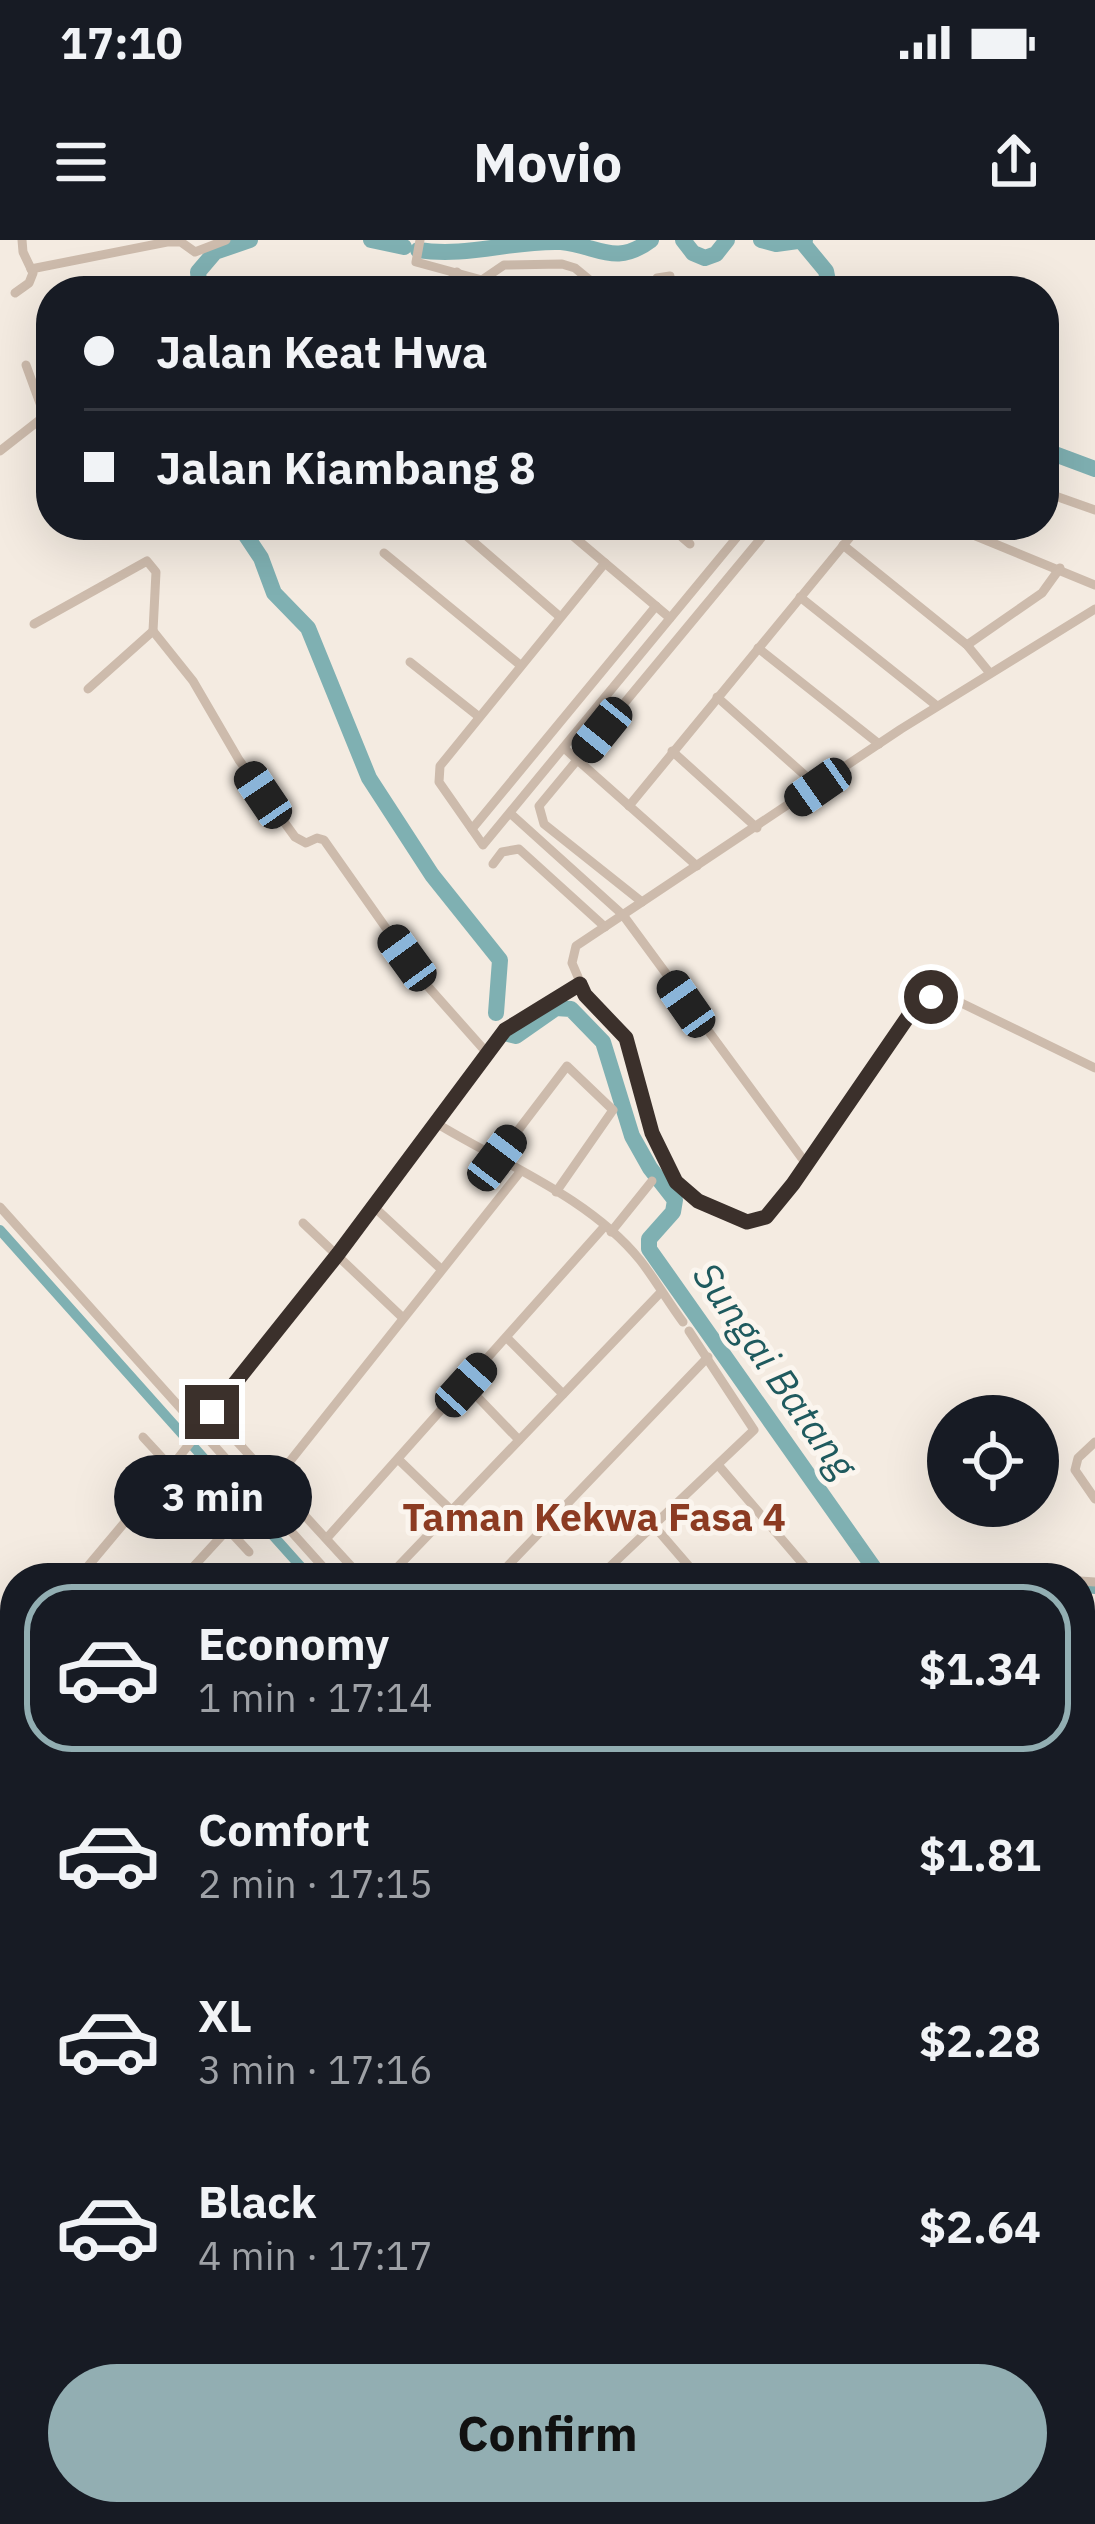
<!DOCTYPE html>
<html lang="en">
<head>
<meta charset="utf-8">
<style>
  :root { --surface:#171b24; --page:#242831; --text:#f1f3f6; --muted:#9ea1a6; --line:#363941; --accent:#92aeb2 }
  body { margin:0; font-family:"IBM Plex Sans",sans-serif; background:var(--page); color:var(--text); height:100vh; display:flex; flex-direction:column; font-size:45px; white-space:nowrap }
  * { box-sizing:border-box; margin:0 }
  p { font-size:39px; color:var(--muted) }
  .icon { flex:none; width:66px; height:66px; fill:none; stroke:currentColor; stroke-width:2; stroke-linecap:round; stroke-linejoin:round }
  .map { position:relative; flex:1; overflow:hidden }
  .sheet { position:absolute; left:0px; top:1323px; width:1095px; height:963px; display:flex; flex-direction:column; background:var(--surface); border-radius:48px 48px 0 0; box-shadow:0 12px 48px #0002 }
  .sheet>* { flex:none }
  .guide { position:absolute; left:36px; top:36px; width:1023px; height:264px; border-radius:48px; box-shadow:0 12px 48px #0002; display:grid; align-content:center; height:264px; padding:0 48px; background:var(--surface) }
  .fabs { position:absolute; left:927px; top:1155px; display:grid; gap:24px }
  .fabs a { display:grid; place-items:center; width:132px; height:132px; border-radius:50%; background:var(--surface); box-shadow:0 12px 48px #0002; font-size:60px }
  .end { position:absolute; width:54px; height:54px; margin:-27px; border:15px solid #3b302b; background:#fff; box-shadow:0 0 0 6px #fff }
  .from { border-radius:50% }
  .bubble { position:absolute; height:84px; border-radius:42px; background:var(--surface); box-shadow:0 12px 48px #0002; font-size:39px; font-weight:700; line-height:84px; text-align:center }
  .car { position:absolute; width:36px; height:72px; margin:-36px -18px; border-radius:15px; box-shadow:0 0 9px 3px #0007; background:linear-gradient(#222 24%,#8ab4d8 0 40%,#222 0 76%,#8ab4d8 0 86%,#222 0) }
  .guide b { display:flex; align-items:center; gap:42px; height:114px; font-size:45px }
  .guide b+b { border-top:3px solid var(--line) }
  .guide i { width:30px; height:30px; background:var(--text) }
  ul { padding:21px 0 0; list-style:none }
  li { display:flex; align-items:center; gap:36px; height:168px; margin:0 24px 18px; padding:0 24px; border:6px solid transparent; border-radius:48px }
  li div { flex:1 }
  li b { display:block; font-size:45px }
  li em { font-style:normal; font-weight:700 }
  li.current { border-color:var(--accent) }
  li>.icon { width:108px; height:108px; stroke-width:1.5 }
  .primary-button { display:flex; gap:24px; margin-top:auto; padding:24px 48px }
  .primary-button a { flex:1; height:138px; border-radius:72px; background:var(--accent); color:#111; font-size:48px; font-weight:700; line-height:138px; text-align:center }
  .status { display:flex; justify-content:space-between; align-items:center; height:84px; padding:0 60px; background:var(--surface); direction:ltr }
  .status svg { height:33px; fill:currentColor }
  header { display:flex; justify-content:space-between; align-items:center; height:156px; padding:0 48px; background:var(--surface); font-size:54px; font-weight:700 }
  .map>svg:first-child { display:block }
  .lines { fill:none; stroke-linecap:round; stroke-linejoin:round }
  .canal { stroke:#7fb0b2; stroke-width:10 }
  .river { stroke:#7fb0b2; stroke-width:16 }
  .minor { stroke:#cdbbac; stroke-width:9 }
  .major { stroke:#7d675c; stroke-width:12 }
  .route { stroke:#3b302b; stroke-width:15 }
  .labels { text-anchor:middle; stroke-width:10; stroke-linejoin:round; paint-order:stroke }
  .water-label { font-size:39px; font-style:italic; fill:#1f5a5e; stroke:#fbf5ee }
  .neighbourhood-label { font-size:39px; font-weight:bold; fill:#8c3b22; stroke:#fbf5ee }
</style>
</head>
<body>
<div class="status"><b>17:10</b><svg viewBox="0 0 49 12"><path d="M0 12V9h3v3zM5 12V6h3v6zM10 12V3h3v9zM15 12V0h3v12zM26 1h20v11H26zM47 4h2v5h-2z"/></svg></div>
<header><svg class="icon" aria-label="menu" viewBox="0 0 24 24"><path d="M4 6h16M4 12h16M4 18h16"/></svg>Movio<svg class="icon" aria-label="share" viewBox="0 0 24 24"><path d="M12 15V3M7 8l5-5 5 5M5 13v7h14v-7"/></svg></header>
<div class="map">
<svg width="1095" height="2284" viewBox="0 0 1095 2284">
  <rect width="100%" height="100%" fill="#f4ebe1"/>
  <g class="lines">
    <g class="canal">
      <polyline points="0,990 183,1195"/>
      <polyline points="192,1205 311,1338"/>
      <polyline points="951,1338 1001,1338"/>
      <polyline points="1080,1347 1095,1349"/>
      <polyline points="0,1749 15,1765"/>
      <polyline points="0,1908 15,1901"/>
      <polyline points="395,2271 405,2284"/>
    </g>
    <g class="river">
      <polyline points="371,0 404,7"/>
      <polyline points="683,0 693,13 705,18 716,14 727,0"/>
      <polyline points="761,0 776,4 805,0"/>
      <polyline points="802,2 826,31 830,51"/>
      <path d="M418,10C467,18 512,0 561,2C599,6 615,27 651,0"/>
      <polyline points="200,51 198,32 215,12 250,0"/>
      <polyline points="1044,210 1095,229"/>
      <polyline points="239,285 261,318 274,353 308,388 369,538 432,635 500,720 496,773"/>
      <polyline points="508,794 516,796 556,768 571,769 603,802 632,896 650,928 675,960 673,972 649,999 649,1009 881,1338"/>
    </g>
    <g class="minor">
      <polyline points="420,0 416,22 482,40 496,51"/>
      <polyline points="31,29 167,2 181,2 195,12 226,0"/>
      <polyline points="482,40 504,25 562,24 575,28 603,51"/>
      <polyline points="443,51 457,32"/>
      <polyline points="647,51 657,38 670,36"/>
      <polyline points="782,51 787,49"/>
      <polyline points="15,53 29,43 33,33 23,12 22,0"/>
      <polyline points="26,125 45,177"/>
      <polyline points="0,211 51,171"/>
      <polyline points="1044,252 1095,270"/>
      <polyline points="454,285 559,376"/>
      <polyline points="560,285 670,378"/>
      <polyline points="668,285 690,304"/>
      <polyline points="949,285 1095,345"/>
      <polyline points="843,305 967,405 989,432"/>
      <polyline points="384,313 519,424"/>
      <polyline points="605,323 440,526 439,542 483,605 747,285"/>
      <polyline points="800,357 937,466"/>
      <polyline points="34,384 147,321 156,332 153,391"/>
      <polyline points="967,405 1042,353 1060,328"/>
      <polyline points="758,408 879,504"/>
      <polyline points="410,422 478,476"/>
      <polyline points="88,449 153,391 193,441 239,520 295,597 306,603 317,598 324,600 424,742 487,813"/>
      <polyline points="717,457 817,546"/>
      <polyline points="564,508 697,626"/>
      <polyline points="672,511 757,588"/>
      <polyline points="629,566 860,285"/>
      <polyline points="511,574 623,675 807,925"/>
      <polyline points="472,589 656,366"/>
      <polyline points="493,624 502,612 519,609 605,687"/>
      <polyline points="642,662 544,584 539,566 772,285"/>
      <polyline points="581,744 572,723 576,706 901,489 1095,369"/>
      <path d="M436,883C503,924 589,957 640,1020C655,1039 668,1062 683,1082"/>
      <polyline points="497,918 567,826 613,870 556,952"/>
      <polyline points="373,966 441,1029"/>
      <polyline points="0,967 333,1338"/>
      <polyline points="303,983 403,1078"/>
      <polyline points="611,992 652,941"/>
      <polyline points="507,1098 563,1154"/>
      <polyline points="466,1145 519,1200"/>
      <polyline points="186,1146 362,1338"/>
      <polyline points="143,1197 249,1312"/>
      <polyline points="1095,1202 1078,1218 1075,1230 1095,1259"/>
      <polyline points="399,1220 451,1270"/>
      <polyline points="719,1226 815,1338"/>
      <polyline points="275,1240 520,932"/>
      <polyline points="655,1287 699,1338"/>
      <polyline points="327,1298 604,987"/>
      <polyline points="465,1331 473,1338"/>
      <polyline points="49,1335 52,1338"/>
      <polyline points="78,1338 172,1226 338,1014 495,803 505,791 581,744 585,755 626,798 652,893 676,942 698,961 747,982 766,977 793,944 914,768 931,757 949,757 1095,828"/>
      <polyline points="183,1338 228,1289"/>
      <polyline points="387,1338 661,1052"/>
      <polyline points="496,1338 708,1117"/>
      <polyline points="598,1338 754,1190 689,1091"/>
      <polyline points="928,1338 966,1329 1053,1338"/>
      <polyline points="1080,1341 1095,1342"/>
      <polyline points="0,1399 15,1414"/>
      <polyline points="1080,1434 1095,1450"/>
      <polyline points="0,1499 13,1482"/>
      <polyline points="1087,1653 1095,1662"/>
      <polyline points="0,1661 15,1642"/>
      <polyline points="0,1728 15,1744"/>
      <polyline points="1080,1831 1095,1823"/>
      <polyline points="0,1897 15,1890"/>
      <polyline points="0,2034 15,2020"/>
      <polyline points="0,2075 15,2090"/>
      <polyline points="1080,2082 1095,2099"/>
      <polyline points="0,2154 15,2139"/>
      <polyline points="1080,2194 1095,2212"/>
      <polyline points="0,2202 15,2219"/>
      <polyline points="196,2271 207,2284"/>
      <polyline points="426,2271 436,2284"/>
      <polyline points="934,2271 945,2284"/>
      <polyline points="1042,2271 1053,2284"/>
      <polyline points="784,2279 803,2271"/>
      <polyline points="13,2284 27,2271"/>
      <polyline points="179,2284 192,2271"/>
      <polyline points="366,2284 383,2271"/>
      <polyline points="562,2284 581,2271"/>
      <polyline points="967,2284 992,2271"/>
    </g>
    <g class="major">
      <polyline points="0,1442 15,1458"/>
      <polyline points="0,1468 15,1484"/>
      <polyline points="755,2271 768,2284"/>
      <polyline points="777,2271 789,2284"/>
    </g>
  </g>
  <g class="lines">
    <polyline class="route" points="212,1172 338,1014 505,790 580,744 585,755 626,798 652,893 676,942 698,961 747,982 766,977 793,944 914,768 931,757"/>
  </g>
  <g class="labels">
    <g class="water-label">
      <text transform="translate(775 1130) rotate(55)" y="14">Sungai Batang</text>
    </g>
    <g class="neighbourhood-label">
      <text x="594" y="1291">Taman Kekwa Fasa 4</text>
    </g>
  </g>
</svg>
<div class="fabs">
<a><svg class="icon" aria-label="locate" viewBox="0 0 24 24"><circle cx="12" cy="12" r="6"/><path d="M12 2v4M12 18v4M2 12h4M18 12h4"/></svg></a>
</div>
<i class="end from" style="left:931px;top:757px"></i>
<i class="end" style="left:212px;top:1172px"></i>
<div class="bubble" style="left:114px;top:1215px;width:198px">3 min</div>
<i class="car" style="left:602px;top:490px;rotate:219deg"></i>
<i class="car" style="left:818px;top:547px;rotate:235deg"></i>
<i class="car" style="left:263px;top:555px;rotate:326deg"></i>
<i class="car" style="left:407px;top:718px;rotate:324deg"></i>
<i class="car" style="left:686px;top:764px;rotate:325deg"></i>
<i class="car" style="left:497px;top:918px;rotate:37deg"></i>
<i class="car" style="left:466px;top:1145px;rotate:42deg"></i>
<div class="guide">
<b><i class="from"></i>Jalan Keat Hwa</b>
<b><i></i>Jalan Kiambang 8</b>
</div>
<section class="sheet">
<ul>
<li class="current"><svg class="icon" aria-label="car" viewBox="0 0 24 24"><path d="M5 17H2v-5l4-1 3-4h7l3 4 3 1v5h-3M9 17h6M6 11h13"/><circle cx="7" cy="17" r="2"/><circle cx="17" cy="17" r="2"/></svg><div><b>Economy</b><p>1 min · 17:14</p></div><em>$1.34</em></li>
<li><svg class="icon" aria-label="car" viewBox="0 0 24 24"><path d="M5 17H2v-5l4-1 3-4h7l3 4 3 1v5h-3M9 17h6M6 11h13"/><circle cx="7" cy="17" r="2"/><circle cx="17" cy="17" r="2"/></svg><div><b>Comfort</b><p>2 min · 17:15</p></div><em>$1.81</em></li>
<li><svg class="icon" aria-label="car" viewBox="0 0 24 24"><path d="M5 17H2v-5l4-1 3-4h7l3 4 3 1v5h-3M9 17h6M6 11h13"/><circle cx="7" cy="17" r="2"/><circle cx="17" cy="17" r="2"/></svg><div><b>XL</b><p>3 min · 17:16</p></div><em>$2.28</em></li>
<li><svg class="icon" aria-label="car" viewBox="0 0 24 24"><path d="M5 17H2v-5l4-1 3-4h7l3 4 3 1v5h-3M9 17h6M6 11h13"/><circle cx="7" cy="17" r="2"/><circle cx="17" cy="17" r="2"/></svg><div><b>Black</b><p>4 min · 17:17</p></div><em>$2.64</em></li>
</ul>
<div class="primary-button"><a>Confirm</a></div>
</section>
</div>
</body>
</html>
